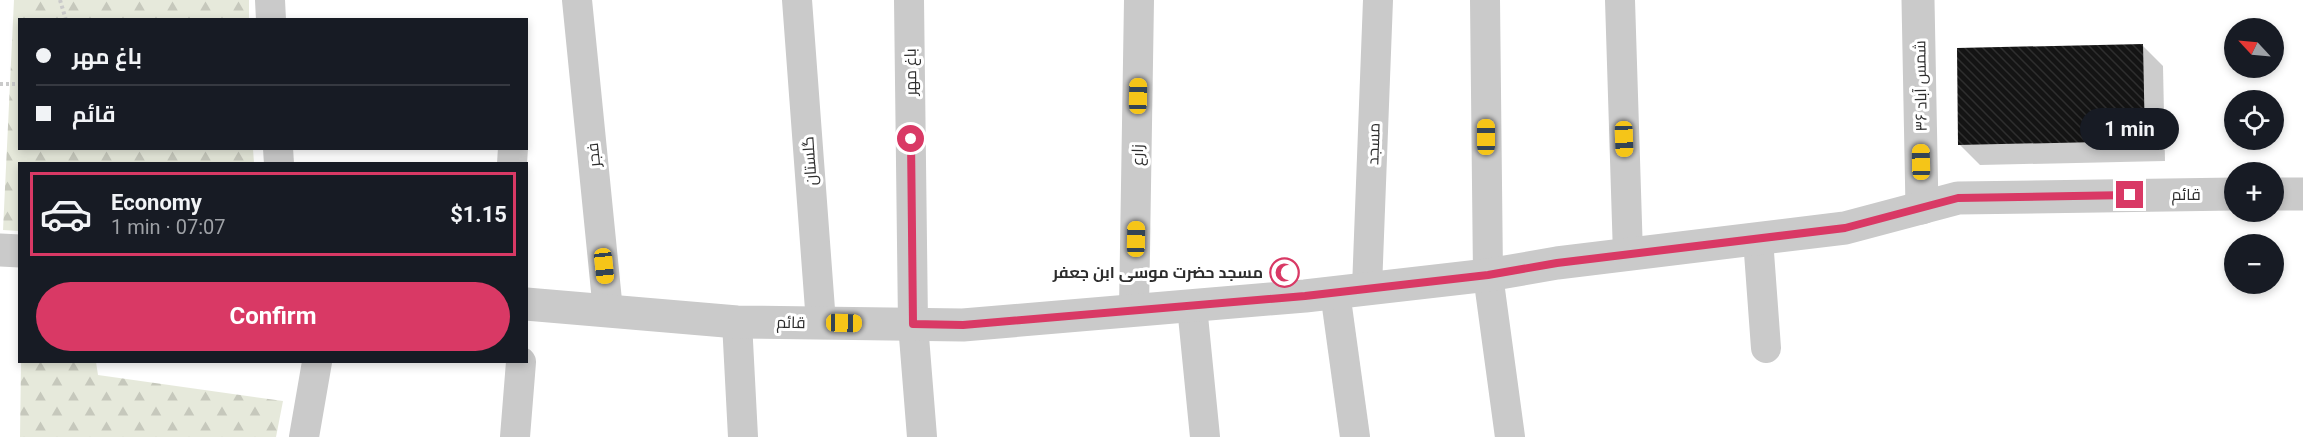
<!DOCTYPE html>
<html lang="en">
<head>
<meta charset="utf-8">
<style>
  :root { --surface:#171b24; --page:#242831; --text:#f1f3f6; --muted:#9ea1a6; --line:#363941; --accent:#d93965 }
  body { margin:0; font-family:Roboto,Cairo,sans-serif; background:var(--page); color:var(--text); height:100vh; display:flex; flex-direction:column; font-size:22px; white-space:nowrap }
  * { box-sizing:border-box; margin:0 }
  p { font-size:20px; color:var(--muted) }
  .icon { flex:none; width:33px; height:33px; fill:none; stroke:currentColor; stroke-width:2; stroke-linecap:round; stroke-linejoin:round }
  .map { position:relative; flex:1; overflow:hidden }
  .panel { position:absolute; left:18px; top:162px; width:510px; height:201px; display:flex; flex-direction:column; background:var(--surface); border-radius:0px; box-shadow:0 3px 9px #0003 }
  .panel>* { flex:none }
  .guide { position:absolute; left:18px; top:18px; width:510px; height:132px; border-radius:0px; box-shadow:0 3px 9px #0003; display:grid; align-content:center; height:132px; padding:0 18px; background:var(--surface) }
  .needle { width:39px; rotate:296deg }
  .fabs { position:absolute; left:2224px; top:18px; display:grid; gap:12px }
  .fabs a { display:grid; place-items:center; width:60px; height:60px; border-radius:50%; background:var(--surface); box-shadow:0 3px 9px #0003; font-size:30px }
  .end { position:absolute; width:27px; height:27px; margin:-14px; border:8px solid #d93965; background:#fff; box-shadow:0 0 0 3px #fff }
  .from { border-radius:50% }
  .bubble { position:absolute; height:42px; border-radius:21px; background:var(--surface); box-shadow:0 3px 9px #0003; font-size:20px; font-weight:700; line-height:42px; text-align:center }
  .car { position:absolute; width:18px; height:36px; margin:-18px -9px; border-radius:8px; box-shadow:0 0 4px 2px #0007; background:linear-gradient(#f5c518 24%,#345 0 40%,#f5c518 0 76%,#345 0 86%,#f5c518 0) }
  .guide b { display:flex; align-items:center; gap:21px; height:57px; font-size:22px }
  .guide b+b { border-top:2px solid var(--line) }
  .guide i { width:15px; height:15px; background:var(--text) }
  ul { padding:10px 0 0; list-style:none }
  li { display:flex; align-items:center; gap:18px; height:84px; margin:0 12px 9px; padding:0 6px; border:3px solid var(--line); border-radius:0px }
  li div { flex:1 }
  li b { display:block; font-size:22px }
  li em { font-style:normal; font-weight:700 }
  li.active { border-color:var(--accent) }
  li>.icon { width:54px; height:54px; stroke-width:1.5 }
  .primary-button { display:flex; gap:12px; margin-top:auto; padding:12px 18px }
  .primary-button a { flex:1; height:69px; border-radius:36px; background:var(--accent); color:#fff; font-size:24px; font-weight:700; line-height:69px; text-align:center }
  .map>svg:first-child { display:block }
  .forest { fill:url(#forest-firs) }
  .shadow { fill:#0003 }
  .building { fill:url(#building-back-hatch) }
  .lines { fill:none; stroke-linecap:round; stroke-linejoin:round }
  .path { stroke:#cacaca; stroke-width:4; stroke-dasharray:3 3; stroke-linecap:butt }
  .minor { stroke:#cacaca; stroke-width:30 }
  .tertiary { stroke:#cacaca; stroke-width:33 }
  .route { stroke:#d93965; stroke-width:8 }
  .labels { text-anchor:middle; stroke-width:6; stroke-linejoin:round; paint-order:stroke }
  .street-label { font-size:16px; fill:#2d2d2d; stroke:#fff }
  .poi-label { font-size:16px; font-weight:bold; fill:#2d2d2d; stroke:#fff; text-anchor:end }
</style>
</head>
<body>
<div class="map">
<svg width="2303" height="437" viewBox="0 0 2303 437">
  <defs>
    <pattern id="forest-firs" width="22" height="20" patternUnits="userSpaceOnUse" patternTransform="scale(1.5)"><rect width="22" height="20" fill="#e6e9db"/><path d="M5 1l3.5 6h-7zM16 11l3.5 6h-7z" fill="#c6c8bc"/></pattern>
    <pattern id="building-back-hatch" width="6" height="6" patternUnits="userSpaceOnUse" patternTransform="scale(1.5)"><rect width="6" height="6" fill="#141414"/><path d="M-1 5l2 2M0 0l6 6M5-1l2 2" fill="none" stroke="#2e2e2e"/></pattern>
  </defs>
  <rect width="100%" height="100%" fill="#fff"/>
  <g class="forest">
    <polygon points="14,0 249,0 249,19 20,20 20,148 253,149 254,163 20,164 19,231 3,230"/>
    <polygon points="21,362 96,362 98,375 283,401 276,437 20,437"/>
  </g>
  <polygon class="shadow" points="2143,46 2163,66 2165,161 1980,165 1959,144"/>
  <polygon class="building" points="2143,44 2145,141 1958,145 1957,48"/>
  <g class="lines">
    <g class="path">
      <polyline points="60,0 66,20"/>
      <polyline points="0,84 20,84"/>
    </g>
    <g class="minor">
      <polyline points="270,0 271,20"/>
      <polyline points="577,0 608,311"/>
      <polyline points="797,0 821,323"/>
      <polyline points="909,0 913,324 922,437"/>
      <polyline points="1485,0 1488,275 1510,437"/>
      <polyline points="1620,0 1628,255"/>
      <polyline points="278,148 279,164"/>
      <polyline points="512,164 513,148"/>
      <polyline points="1758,239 1766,348"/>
      <polyline points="1367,288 1378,0"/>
      <polyline points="1335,292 1355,437"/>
      <polyline points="1192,306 1205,437"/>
      <polyline points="1134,310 1139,0"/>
      <polyline points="737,322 743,437"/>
      <polyline points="304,437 317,362"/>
      <polyline points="515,437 521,362"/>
    </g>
    <g class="tertiary">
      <polyline points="1918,0 1922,208"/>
      <polyline points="2274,194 2303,194"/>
      <polyline points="0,250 20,251"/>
      <polyline points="526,304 737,322 963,325 1305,296 1488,275 1557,263 1845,228 1958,198 2235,194"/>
    </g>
  </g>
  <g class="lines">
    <polyline class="route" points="911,139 913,324 963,325 1305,296 1488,275 1557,263 1845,228 1958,198 2130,195"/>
  </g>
  <defs>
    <symbol id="mosque-ring" viewBox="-11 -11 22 22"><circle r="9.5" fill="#fff" stroke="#d93965" stroke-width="1.5"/><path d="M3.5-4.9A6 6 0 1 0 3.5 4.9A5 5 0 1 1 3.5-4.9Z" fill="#d93965"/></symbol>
  </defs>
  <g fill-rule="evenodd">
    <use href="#mosque-ring" x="1268" y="256" width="33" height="33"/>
  </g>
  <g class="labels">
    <g class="street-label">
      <text transform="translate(910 72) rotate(-91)" y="6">باغ مهر</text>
      <text transform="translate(1920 86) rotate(-91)" y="6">شمس آباد ۳۶</text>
      <text transform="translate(1373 144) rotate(-88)" y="6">مسجد</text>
      <text transform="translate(593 155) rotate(-96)" y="6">فجر</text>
      <text transform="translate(1137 155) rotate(-89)" y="6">زارع</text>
      <text transform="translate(809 161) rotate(-94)" y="6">گلستان</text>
      <text x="2186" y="200">قائم</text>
      <text transform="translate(791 322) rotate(1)" y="6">قائم</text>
    </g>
    <g class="poi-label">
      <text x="1263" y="278">مسجد حضرت موسی ابن جعفر</text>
    </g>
  </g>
</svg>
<div class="fabs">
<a><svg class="needle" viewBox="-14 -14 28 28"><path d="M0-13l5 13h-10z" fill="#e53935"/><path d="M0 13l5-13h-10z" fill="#9ea1a6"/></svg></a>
<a><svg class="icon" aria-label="locate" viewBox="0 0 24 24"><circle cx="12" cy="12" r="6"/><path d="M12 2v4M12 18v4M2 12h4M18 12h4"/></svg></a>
<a>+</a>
<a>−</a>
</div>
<i class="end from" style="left:911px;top:139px"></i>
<i class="end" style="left:2130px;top:195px"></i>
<div class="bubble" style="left:2080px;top:108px;width:99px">1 min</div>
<i class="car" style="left:1138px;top:96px;rotate:1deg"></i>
<i class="car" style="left:1486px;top:137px;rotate:0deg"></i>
<i class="car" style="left:1624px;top:139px;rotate:178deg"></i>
<i class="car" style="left:1921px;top:162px;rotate:359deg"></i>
<i class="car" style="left:1136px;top:239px;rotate:1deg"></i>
<i class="car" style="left:604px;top:266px;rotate:174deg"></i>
<i class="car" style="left:844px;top:323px;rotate:91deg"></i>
<div class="guide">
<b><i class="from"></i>باغ مهر</b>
<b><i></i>قائم</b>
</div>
<section class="panel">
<ul>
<li class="active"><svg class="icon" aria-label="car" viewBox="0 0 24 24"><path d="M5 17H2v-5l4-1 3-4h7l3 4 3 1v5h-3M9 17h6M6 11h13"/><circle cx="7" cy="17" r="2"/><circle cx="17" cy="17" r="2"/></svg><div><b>Economy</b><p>1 min · 07:07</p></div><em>$1.15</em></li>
</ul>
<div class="primary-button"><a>Confirm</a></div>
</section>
</div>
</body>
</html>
